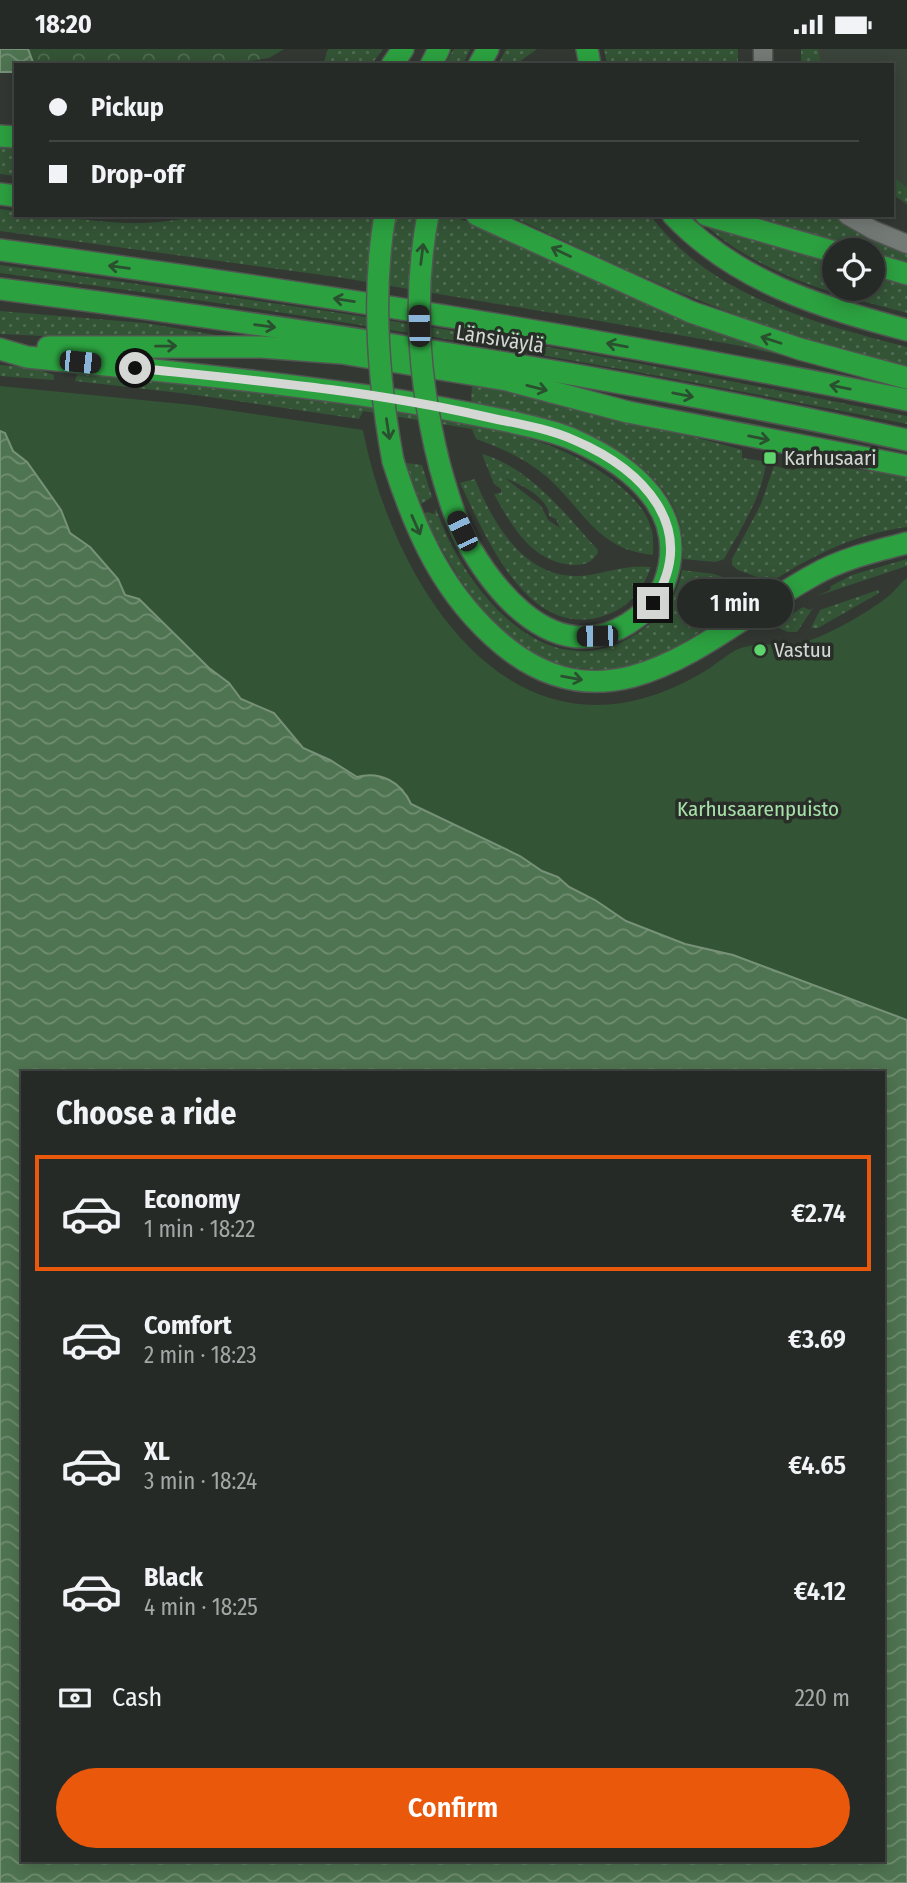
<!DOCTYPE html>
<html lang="en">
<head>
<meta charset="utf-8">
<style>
  :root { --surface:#262a26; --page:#2e322e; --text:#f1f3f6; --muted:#a4a7a7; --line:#424643; --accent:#ea580c }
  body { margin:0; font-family:"Fira Sans Condensed",sans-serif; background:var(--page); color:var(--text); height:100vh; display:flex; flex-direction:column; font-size:26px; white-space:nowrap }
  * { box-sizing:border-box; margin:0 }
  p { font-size:23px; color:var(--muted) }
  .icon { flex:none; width:38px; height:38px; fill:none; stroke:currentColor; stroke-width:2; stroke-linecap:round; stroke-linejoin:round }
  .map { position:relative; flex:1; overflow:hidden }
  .sheet { position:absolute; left:21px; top:1022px; width:864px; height:791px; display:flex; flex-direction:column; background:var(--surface); border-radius:0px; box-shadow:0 4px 18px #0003,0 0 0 2px var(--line) }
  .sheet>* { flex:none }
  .banner { position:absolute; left:14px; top:14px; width:880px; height:154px; border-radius:0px; box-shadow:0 4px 18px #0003,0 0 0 2px var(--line); display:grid; align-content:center; height:154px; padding:0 35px; background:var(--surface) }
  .buttons { position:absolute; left:822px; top:189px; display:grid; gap:14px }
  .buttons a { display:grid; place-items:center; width:63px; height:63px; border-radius:50%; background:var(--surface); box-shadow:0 4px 18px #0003,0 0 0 2px var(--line); font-size:35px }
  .end { position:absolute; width:32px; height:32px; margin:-16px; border:9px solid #d4d7d4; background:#111; box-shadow:0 0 0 4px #111 }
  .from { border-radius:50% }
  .bubble { position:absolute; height:49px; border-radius:24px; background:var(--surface); box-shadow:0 4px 18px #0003,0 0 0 2px var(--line); font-size:23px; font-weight:600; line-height:49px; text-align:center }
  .car { position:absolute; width:21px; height:42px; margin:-21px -10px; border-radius:9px; box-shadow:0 0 5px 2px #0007; background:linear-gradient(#222 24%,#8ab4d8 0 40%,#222 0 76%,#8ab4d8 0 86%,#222 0) }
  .banner b { display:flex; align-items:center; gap:24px; height:66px; font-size:26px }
  .banner b+b { border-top:2px solid var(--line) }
  .banner i { width:18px; height:18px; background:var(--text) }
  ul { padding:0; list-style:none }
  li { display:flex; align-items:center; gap:21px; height:116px; margin:0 14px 10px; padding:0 21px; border:4px solid transparent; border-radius:0px }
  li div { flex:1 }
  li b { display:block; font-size:26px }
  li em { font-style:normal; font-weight:600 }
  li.active { border-color:var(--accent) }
  li>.icon { width:63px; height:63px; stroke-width:1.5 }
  h2 { padding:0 35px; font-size:32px; line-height:84px }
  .pay { display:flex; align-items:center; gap:18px; height:77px; padding:0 35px; font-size:26px }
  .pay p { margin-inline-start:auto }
  .action { display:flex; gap:14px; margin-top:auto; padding:14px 35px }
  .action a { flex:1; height:80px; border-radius:42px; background:var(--accent); color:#fff; font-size:28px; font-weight:600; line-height:80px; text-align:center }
  .status { display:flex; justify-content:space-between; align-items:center; height:49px; padding:0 35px; background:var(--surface); direction:ltr }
  .status svg { height:19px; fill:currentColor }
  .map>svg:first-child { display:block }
  .built { fill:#3a443a }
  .grass { fill:url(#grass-dots); fill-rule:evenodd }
  .forest { fill:url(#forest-crowns) }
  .park { fill:#345436 }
  .water { fill:url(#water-waves); stroke:#779278; stroke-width:2; fill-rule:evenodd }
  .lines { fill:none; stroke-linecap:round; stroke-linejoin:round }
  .street-casing { stroke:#525652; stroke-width:21 }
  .highway-casing { stroke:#525652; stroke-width:24 }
  .street { stroke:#747a75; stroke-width:18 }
  .highway { stroke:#2ca140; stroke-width:21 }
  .highway-bridge-casing { stroke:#525652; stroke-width:24; stroke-linecap:butt }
  .highway-bridge { stroke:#2ca140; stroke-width:21 }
  .oneway { stroke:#2a5030 }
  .route { stroke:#d4d7d4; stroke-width:9 }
  .poi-dot { fill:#5ed56c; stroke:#292e29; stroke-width:2.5 }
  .labels { text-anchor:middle; stroke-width:7; stroke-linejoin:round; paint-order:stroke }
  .street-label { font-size:21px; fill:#d4d7d4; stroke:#292e29 }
  .poi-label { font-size:21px; fill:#d4d7d4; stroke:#292e29; text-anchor:start }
  .park-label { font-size:21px; fill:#a5e1a8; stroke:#292e29 }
</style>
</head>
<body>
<div class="status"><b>18:20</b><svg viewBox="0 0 49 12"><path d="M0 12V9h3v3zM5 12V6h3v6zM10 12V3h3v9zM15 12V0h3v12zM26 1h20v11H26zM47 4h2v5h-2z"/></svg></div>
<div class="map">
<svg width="907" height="1834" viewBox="0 0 907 1834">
  <defs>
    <pattern id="grass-dots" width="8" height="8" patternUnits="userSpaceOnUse" patternTransform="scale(1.75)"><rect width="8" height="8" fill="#345436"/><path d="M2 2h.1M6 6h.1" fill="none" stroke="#506c52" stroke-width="1.8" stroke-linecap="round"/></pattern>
    <pattern id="forest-crowns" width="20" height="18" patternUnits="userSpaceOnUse" patternTransform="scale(1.75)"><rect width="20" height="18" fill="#345436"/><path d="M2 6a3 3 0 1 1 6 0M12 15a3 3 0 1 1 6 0" fill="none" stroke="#506c52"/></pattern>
    <pattern id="water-waves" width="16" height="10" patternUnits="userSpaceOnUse" patternTransform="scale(1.75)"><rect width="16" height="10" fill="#4f7451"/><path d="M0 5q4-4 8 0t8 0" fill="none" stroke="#708d71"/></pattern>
  </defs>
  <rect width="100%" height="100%" fill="#333833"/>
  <polygon class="built" points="801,0 907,0 907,156 893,146 892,16 801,16"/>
  <g class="grass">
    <polygon points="328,0 383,0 371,16 323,16"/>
    <polygon points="454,0 470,0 463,16 444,16"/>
    <polygon points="506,0 537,0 515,16 498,16"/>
    <polygon points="604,0 738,0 738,16 607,16"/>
    <polygon points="801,0 818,0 821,16 801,16"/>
    <polygon points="0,98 16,98 16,127 0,125"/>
    <polygon points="893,127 907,139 907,154 893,146"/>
    <path d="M0,160L16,162V166C52,166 88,172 125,174C152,175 179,171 206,166H450L799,310L741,297L594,271L337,228L0,182Z"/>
    <path d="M508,166H650C710,247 814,274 907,298V318C828,298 749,273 674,241C618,218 564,191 508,166Z"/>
    <polygon points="751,166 835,166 845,174 907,203 907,214 873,203 873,201 866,201"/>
    <path d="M705,176L835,212V240H873V225L907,236V264C834,245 763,227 705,176Z"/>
    <path d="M0,216C131,234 262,252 392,272C565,299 736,333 907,367V375C606,314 304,263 0,224Z"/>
    <polygon points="0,262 145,274 222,287 218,290 109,290 0,285"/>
    <polygon points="0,316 35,319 54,326 54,331 0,327"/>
    <path d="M78,322C195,333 312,345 427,368C468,376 512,382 551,397C585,410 642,443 651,479C654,488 653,497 653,506C596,500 585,462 547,428C525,410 502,399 476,390L472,380L363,362L359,370L189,345L75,332Z"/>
    <path d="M472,335C510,343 548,352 586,362C638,375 691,386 742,401V409L763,412L766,415C761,449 741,480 724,510L716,513L683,510C689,445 632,400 575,382C541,371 505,364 471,355Z"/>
    <path d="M482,405C531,419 564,464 597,500L598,504C592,513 585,516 575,516C533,515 512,478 494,445L501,444V440L494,435ZM505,429C518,434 550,449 549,467L556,470L560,479L548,471L541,457Z"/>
    <path d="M800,413L907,427V478C853,486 817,504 771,533L738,521L732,516V510L761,455L774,417L793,421L798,419Z"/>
    <polygon points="406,414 422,416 432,448 421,455"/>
    <path d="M475,430C493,475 525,530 580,527C605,525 626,515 651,518C642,543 627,561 600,568C525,588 485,485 460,434Z"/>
    <path d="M436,460C463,538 545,644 636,585C659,570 678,549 682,521L714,525L760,541C718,570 677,604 628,618C616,621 603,621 591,620C507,617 456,532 424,465L427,463L434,465Z"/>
    <polygon points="907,510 907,517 817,547 830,541 831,537 852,526"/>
    <polygon points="878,541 879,544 818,579 811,579 820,561"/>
    <polygon points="803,558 810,561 813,559 797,583 788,583 774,577"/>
  </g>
  <polygon class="forest" points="28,0 284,0 269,9 225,16 34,16"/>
  <path class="park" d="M0,337L193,356L363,381C386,502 474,676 622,654C653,649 683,636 710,619C718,613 727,606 736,601C758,591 782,599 804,593C826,588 876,559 892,544C897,539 901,533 907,529V971L733,906L685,895L626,872L595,851L569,838L558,828L542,822L520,807L411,755L405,742L357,728L330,711L303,699L274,664L241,650L229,634L209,619L139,550L125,546L118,530L90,498L70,484L61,461L27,413L13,402L5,384L0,382Z"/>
  <g class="water">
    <polygon points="0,0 28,0 34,16 16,16 16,23 0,23"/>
    <path d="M0,382L5,384L13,402L27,413L61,461L70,484L90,498L118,530L125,546L139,550L209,619L229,634L241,650L274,664L303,699L330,711L357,728C381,722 401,733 411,755L520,807L542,822L558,828L569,838L595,851L626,872L685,895L733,906L907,971V1834H0ZM23,1024H884V1811H23Z"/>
  </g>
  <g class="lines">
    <defs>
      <g id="street">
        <polyline points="763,16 763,0"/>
        <polyline points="847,166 873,181 907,195"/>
      </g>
      <g id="highway">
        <polyline points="587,0 590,16"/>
        <polyline points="392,16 403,0"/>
        <polyline points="431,16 439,0"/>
        <polyline points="479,16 488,0"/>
        <polyline points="0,87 16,88"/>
        <polyline points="0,145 16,147"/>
        <polyline points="477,166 691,263 800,300 907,329"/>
        <path d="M673,166C737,233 820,258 907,281"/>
        <polyline points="706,166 835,203"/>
        <path d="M0,201C304,242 607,290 907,351"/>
        <polyline points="873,215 907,225"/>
        <path d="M0,240C304,280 608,325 907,391"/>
        <polyline points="48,298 261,298 341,304 507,331 628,363 907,417"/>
        <path d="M0,300L27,308C146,320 265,332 383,349C427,356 469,364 512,373C532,378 555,382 574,391C633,417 691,464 664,535C654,560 624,582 597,587C541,597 496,542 471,500C456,475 448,446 440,418"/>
        <path d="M393,412C416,484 444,547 503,596C616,689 714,581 812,527C841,510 875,502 907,494"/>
      </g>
    </defs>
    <use href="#street" class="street-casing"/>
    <use href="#highway" class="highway-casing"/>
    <use href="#street" class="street"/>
    <use href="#highway" class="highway"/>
    <defs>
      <g id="highway-bridge">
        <path d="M385,166C371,248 378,331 393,412"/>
        <path d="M428,166C412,250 419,336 440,418"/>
      </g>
    </defs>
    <use href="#highway-bridge" class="highway-bridge-casing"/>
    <use href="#highway-bridge" class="highway-bridge"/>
  </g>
  <defs><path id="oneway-shaft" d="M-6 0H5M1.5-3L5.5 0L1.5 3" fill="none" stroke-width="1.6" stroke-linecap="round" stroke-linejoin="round" transform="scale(1.75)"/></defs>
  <g class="oneway">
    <use href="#oneway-shaft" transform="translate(561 203) rotate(-155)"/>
    <use href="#oneway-shaft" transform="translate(422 205) rotate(-83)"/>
    <use href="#oneway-shaft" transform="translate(119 218) rotate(-172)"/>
    <use href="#oneway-shaft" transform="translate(344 251) rotate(-171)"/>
    <use href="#oneway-shaft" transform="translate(265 277) rotate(8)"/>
    <use href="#oneway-shaft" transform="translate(771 291) rotate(-162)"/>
    <use href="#oneway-shaft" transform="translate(617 296) rotate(-170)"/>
    <use href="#oneway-shaft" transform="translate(166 297) rotate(-1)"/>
    <use href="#oneway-shaft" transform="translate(840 338) rotate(-169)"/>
    <use href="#oneway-shaft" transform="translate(537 339) rotate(14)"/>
    <use href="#oneway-shaft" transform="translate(683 346) rotate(11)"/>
    <use href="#oneway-shaft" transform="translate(388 380) rotate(81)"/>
    <use href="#oneway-shaft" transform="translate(759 389) rotate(11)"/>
    <use href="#oneway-shaft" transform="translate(416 476) rotate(66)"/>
    <use href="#oneway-shaft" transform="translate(572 629) rotate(10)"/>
  </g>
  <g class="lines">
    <path class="route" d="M135,319C250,331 368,341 482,367C512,374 545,378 574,391C642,420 701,478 653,554"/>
  </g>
  <g class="poi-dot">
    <rect x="763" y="402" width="14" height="14" rx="3.5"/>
    <circle cx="760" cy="601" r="7"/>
  </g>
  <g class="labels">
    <g class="street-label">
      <text transform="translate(500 290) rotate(9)" y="7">Länsiväylä</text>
    </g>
    <g class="poi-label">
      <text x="784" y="416">Karhusaari</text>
      <text x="774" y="608">Vastuu</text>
    </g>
    <g class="park-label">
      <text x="758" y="767">Karhusaarenpuisto</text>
    </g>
  </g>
</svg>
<div class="buttons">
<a><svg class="icon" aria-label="locate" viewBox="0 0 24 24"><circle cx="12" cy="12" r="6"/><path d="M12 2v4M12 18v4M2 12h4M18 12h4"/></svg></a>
</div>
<i class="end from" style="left:135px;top:319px"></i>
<i class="end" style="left:653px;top:554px"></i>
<div class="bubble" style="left:677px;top:530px;width:116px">1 min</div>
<i class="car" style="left:419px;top:277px;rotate:358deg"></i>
<i class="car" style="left:80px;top:313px;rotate:96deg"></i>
<i class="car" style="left:462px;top:482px;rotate:335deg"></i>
<i class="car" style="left:597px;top:587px;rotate:269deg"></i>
<div class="banner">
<b><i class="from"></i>Pickup</b>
<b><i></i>Drop-off</b>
</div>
<section class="sheet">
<h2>Choose a ride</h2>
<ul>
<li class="active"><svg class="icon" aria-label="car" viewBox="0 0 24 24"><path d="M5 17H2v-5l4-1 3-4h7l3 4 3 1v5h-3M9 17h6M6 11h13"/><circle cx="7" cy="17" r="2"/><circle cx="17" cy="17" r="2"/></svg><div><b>Economy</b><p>1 min · 18:22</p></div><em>€2.74</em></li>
<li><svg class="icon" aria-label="car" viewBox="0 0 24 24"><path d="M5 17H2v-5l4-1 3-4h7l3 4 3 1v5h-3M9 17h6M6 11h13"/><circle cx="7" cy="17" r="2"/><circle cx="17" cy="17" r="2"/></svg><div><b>Comfort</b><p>2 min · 18:23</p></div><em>€3.69</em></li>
<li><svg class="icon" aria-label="car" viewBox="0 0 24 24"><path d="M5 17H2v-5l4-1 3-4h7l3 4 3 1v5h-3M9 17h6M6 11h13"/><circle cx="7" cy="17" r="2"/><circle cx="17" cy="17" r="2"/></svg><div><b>XL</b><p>3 min · 18:24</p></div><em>€4.65</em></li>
<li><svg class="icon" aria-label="car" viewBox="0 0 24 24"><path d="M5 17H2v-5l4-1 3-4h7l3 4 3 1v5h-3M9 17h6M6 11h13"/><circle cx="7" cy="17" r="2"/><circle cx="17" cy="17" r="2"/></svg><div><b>Black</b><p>4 min · 18:25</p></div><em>€4.12</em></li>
</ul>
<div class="pay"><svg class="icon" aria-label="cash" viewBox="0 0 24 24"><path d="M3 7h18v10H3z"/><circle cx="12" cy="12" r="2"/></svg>Cash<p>220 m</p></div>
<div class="action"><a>Confirm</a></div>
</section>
</div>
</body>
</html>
